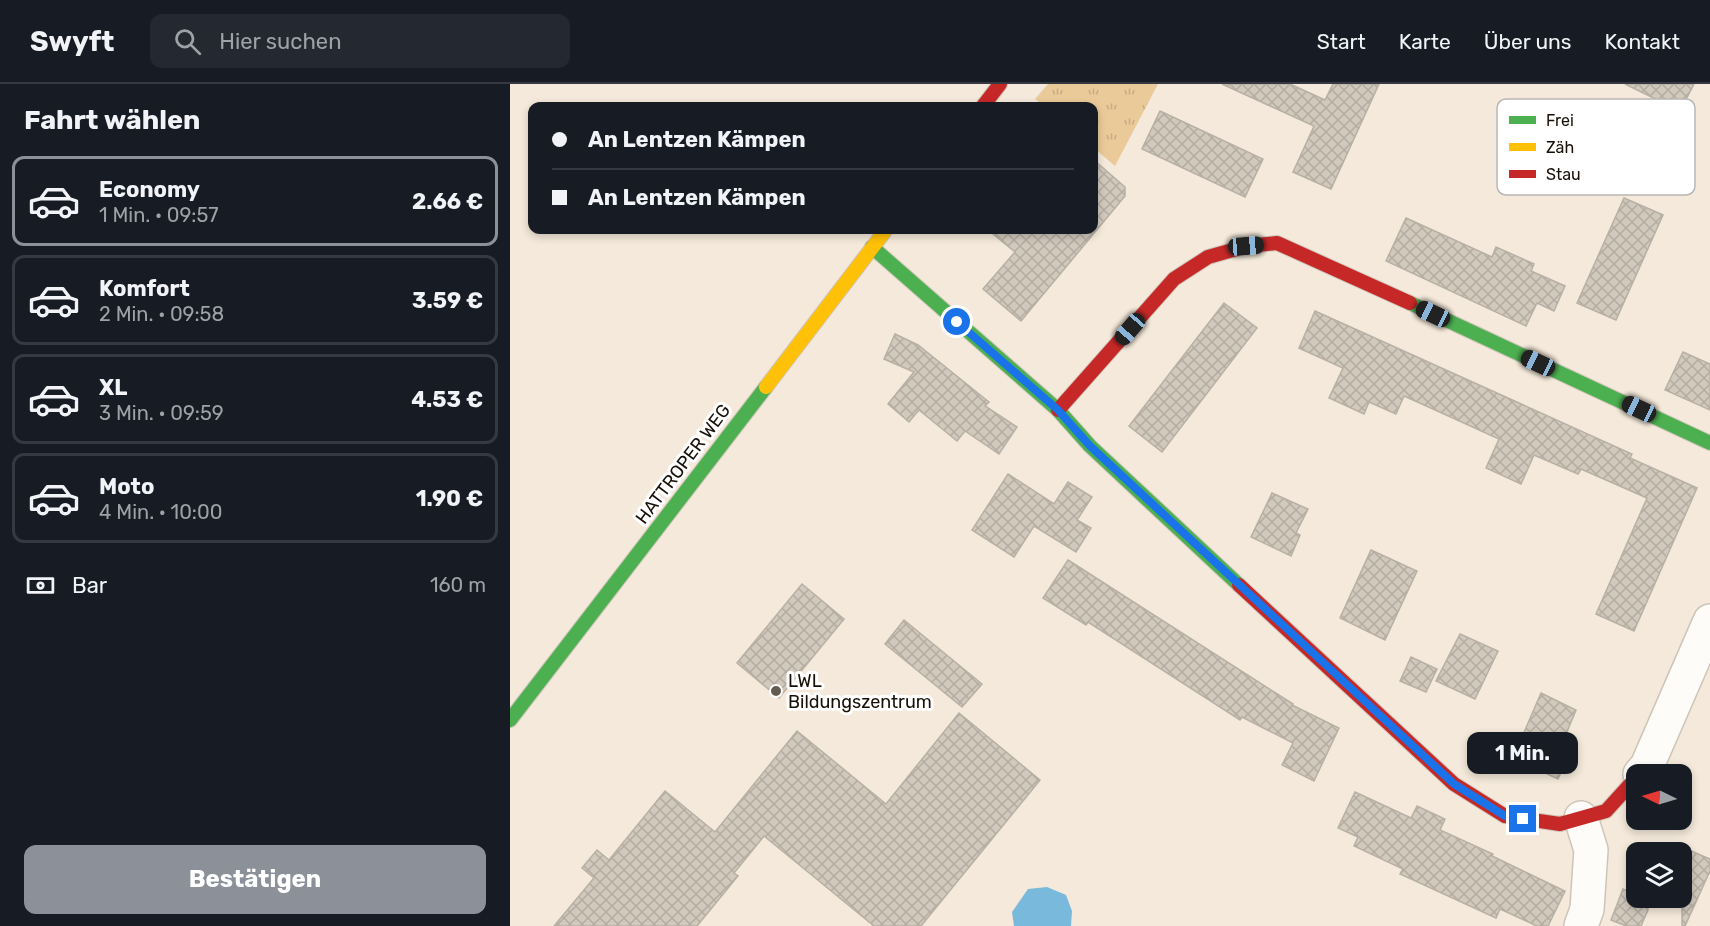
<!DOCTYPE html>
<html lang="de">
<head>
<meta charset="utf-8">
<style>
  :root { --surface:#171b24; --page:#242831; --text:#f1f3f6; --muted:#9ea1a6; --line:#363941; --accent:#8c9099 }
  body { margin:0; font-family:Rubik,sans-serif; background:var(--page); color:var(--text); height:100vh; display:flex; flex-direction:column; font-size:22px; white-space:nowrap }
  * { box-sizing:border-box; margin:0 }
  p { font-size:20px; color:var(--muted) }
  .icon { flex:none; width:33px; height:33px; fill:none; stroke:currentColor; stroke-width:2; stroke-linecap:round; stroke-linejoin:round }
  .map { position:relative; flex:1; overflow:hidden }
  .details { display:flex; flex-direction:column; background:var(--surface); width:510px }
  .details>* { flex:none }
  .banner { position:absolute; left:18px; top:18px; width:570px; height:132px; border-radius:12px; box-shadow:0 3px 9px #0003; display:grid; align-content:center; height:132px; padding:0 24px; background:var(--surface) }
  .needle { width:39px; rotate:275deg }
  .controls { position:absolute; left:1116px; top:680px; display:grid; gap:12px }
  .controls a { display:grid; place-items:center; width:66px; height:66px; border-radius:12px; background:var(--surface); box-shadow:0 3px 9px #0003; font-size:30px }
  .end { position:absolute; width:27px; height:27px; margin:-14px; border:8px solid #1a73e8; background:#fff; box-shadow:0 0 0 3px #fff }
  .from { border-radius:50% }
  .bubble { position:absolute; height:42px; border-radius:12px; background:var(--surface); box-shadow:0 3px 9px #0003; font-size:20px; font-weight:700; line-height:42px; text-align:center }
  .car { position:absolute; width:18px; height:36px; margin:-18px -9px; border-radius:8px; box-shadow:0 0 4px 2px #0007; background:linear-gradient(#222 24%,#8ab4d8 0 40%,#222 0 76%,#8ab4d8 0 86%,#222 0) }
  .banner b { display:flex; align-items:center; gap:21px; height:57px; font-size:22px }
  .banner b+b { border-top:2px solid var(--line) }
  .banner i { width:15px; height:15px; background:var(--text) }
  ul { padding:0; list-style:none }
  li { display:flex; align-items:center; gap:18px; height:90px; margin:0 12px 9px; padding:0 12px; border:3px solid var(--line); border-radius:12px }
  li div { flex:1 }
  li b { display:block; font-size:22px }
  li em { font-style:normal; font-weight:700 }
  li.on { border-color:var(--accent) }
  li>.icon { width:54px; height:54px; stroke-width:1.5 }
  h2 { padding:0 24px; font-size:27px; line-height:72px }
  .pay { display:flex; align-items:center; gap:15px; height:66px; padding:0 24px; font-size:22px }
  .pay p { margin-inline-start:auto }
  .action { display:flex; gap:12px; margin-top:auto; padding:12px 24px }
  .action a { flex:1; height:69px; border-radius:12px; background:var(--accent); color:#fff; font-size:24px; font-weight:700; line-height:69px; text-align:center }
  header { display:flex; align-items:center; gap:36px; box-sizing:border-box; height:84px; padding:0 30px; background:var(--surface); border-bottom:2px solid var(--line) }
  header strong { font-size:28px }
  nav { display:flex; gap:33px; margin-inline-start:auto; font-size:21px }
  .search { width:420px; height:54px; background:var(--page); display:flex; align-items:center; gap:15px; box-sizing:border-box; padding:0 21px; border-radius:12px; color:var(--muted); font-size:22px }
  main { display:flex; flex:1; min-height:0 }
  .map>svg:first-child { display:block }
  .grass { fill:url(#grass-tufts) }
  .water { fill:#79b9db }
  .building { fill:url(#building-cross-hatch); stroke:#b8b0a5; stroke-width:1.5 }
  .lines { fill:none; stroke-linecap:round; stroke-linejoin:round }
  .street-casing { stroke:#cec5b9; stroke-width:36 }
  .fast-casing { stroke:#cec5b9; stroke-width:16 }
  .slow-casing { stroke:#cec5b9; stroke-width:16 }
  .jam-casing { stroke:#cec5b9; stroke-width:16 }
  .street { stroke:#fdfcf9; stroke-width:33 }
  .fast { stroke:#4caf50; stroke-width:14 }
  .slow { stroke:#ffc107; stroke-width:14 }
  .jam { stroke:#c62828; stroke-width:14 }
  .route { stroke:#1a73e8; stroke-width:8 }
  .poi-dot { fill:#645c51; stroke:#fff; stroke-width:2 }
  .labels { text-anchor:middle; stroke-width:6; stroke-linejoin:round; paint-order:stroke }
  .street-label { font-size:18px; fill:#161007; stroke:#fff }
  .poi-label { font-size:18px; fill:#161007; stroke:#fff; text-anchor:start }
  .key { fill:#fff; stroke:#b9b7b5; stroke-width:1.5 }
  .key-label { font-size:16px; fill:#161007 }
</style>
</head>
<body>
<header>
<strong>Swyft</strong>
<div class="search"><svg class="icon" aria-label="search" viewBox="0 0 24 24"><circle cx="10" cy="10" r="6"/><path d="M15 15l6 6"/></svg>Hier suchen</div>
<nav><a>Start</a><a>Karte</a><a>Über uns</a><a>Kontakt</a></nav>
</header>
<main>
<section class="details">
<h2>Fahrt wählen</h2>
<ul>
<li class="on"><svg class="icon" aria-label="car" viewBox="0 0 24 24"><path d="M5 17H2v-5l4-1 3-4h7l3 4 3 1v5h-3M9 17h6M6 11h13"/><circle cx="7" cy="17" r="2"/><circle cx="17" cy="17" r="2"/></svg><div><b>Economy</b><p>1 Min. · 09:57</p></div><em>2.66 €</em></li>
<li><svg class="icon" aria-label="car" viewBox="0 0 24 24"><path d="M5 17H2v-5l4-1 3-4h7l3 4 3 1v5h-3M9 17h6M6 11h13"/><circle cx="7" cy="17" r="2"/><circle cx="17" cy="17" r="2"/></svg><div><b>Komfort</b><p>2 Min. · 09:58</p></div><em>3.59 €</em></li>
<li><svg class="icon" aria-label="car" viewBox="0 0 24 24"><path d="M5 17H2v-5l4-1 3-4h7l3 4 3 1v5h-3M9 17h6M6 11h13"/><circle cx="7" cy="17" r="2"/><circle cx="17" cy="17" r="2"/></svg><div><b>XL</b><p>3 Min. · 09:59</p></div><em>4.53 €</em></li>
<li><svg class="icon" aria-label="car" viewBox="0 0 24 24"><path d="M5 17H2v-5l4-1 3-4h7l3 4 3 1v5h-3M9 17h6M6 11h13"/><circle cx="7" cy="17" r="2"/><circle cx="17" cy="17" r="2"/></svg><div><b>Moto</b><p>4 Min. · 10:00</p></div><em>1.90 €</em></li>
</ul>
<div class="pay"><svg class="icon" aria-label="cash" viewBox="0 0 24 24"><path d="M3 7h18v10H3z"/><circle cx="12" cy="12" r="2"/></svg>Bar<p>160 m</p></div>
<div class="action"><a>Bestätigen</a></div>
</section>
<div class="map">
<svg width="1200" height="842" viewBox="0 0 1200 842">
  <defs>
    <pattern id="grass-tufts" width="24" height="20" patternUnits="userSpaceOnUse" patternTransform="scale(1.5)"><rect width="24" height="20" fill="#ebca9a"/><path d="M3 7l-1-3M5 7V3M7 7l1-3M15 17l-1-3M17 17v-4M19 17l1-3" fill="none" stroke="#c9ac83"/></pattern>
    <pattern id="building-cross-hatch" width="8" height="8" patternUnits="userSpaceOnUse" patternTransform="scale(1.5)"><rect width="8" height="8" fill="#d2c9bd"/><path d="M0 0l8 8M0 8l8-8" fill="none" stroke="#b4aca1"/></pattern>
  </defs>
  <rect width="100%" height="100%" fill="#f4e9da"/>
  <polygon class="grass" points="538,0 648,0 605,82 584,64 584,22 534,22 525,15"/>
  <polygon class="water" points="537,803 556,811 562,827 561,842 504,842 502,828 518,805"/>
  <g class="building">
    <polygon points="712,0 780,0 815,16 823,0 869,0 821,105 783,88 804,42"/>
    <polygon points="1115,0 1184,0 1170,27"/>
    <polygon points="650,27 753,75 735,113 632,65"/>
    <polygon points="584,76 615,103 615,112 511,237 473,205 505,168 478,146 584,146"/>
    <polygon points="1114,114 1153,131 1106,236 1067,219"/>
    <polygon points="896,134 982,173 986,163 1024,180 1021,187 1055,202 1044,227 1027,219 1016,242 876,177"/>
    <polygon points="714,219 747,244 652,368 619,342"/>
    <polygon points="805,227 1122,370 1120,374 1187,404 1124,547 1086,530 1137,414 1071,385 1068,390 1024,371 1011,400 976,384 989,355 923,325 894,312 886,330 859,318 854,330 819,314 833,284 789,264"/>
    <polygon points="385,250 408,261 479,318 475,322 507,343 489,370 455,347 447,357 409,326 399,338 378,320 404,288 374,275"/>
    <polygon points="1173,268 1200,280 1200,326 1155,306"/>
    <polygon points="498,390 544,420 558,398 582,413 567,436 581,444 566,468 524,442 504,473 462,446"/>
    <polygon points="762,409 798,425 786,449 790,451 781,472 741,453"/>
    <polygon points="861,466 907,487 875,556 830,534"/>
    <polygon points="558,476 783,620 782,621 829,644 804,697 772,681 783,659 732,633 730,636 578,538 576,541 533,514"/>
    <polygon points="292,500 334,535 269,614 227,579"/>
    <polygon points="394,536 472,600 452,623 375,560"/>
    <polygon points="950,550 988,567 965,615 926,597"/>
    <polygon points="901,573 927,585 916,608 890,597"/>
    <polygon points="1031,609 1066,626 1049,667 1059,671 1048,695 1003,674"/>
    <polygon points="449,629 530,696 411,842 364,842 254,752 224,789 228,792 187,842 44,842 84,794 72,784 87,766 99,776 155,707 205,748 287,647 376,720"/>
    <polygon points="845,708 901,734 907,722 935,735 930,746 983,770 982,772 1055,807 1038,842 1027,842 990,825 986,834 890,790 893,785 844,762 848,753 828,744"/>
    <polygon points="1172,763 1200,775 1200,787 1175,842 1172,842"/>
    <polygon points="1113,805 1126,811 1126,813 1131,813 1138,816 1138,826 1131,842 1116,842 1101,836"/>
  </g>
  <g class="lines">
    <defs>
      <g id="street">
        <polyline points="1130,690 1137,682 1200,537"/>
        <polyline points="1071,842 1077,825 1081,766 1071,734"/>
      </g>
      <g id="fast">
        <polyline points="362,163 548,326 580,362 729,501"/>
        <polyline points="900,219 1200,359"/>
        <polyline points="0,636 256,303"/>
      </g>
      <polyline id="slow" points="256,303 375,147"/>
      <g id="jam">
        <polyline points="473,22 490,0"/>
        <polyline points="548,326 664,195 698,173 737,162 767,159 900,219"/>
        <polyline points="729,501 944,700 995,732 1050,740 1096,727 1126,694"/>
      </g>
    </defs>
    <use href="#street" class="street-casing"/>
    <use href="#fast" class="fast-casing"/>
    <use href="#slow" class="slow-casing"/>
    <use href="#jam" class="jam-casing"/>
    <use href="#street" class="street"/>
    <use href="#fast" class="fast"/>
    <use href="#slow" class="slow"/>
    <use href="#jam" class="jam"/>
  </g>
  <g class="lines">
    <polyline class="route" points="447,238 548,326 580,362 944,700 995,732 1013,735"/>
  </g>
  <circle class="poi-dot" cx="266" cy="607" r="6"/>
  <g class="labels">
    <g class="street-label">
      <text transform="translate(173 380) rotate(-53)" y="6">HATTROPER WEG</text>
    </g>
    <g class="poi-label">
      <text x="278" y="603">LWL<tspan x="278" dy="21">Bildungszentrum</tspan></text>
    </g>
  </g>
  <rect x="987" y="15" width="198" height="96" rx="9" class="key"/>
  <rect x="999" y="32" width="27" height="8" fill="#4caf50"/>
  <rect x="999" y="59" width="27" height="8" fill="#ffc107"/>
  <rect x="999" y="86" width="27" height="8" fill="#c62828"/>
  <g class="key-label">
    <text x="1036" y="42">Frei</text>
    <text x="1036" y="69">Zäh</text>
    <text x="1036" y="96">Stau</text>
  </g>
</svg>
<div class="controls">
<a><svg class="needle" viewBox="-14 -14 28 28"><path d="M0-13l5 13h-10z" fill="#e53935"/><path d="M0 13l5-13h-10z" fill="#9ea1a6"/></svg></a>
<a><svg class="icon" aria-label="layers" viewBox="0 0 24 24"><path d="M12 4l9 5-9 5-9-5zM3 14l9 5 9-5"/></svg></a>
</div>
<i class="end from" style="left:447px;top:238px"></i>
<i class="end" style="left:1013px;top:735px"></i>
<div class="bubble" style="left:957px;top:648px;width:111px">1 Min.</div>
<i class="car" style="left:736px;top:162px;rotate:86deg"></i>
<i class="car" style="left:923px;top:230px;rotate:295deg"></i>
<i class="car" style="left:620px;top:245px;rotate:221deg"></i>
<i class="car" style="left:1028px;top:279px;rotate:295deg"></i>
<i class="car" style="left:1129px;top:325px;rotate:295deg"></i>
<div class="banner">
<b><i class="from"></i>An Lentzen Kämpen</b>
<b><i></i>An Lentzen Kämpen</b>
</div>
</div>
</main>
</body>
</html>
